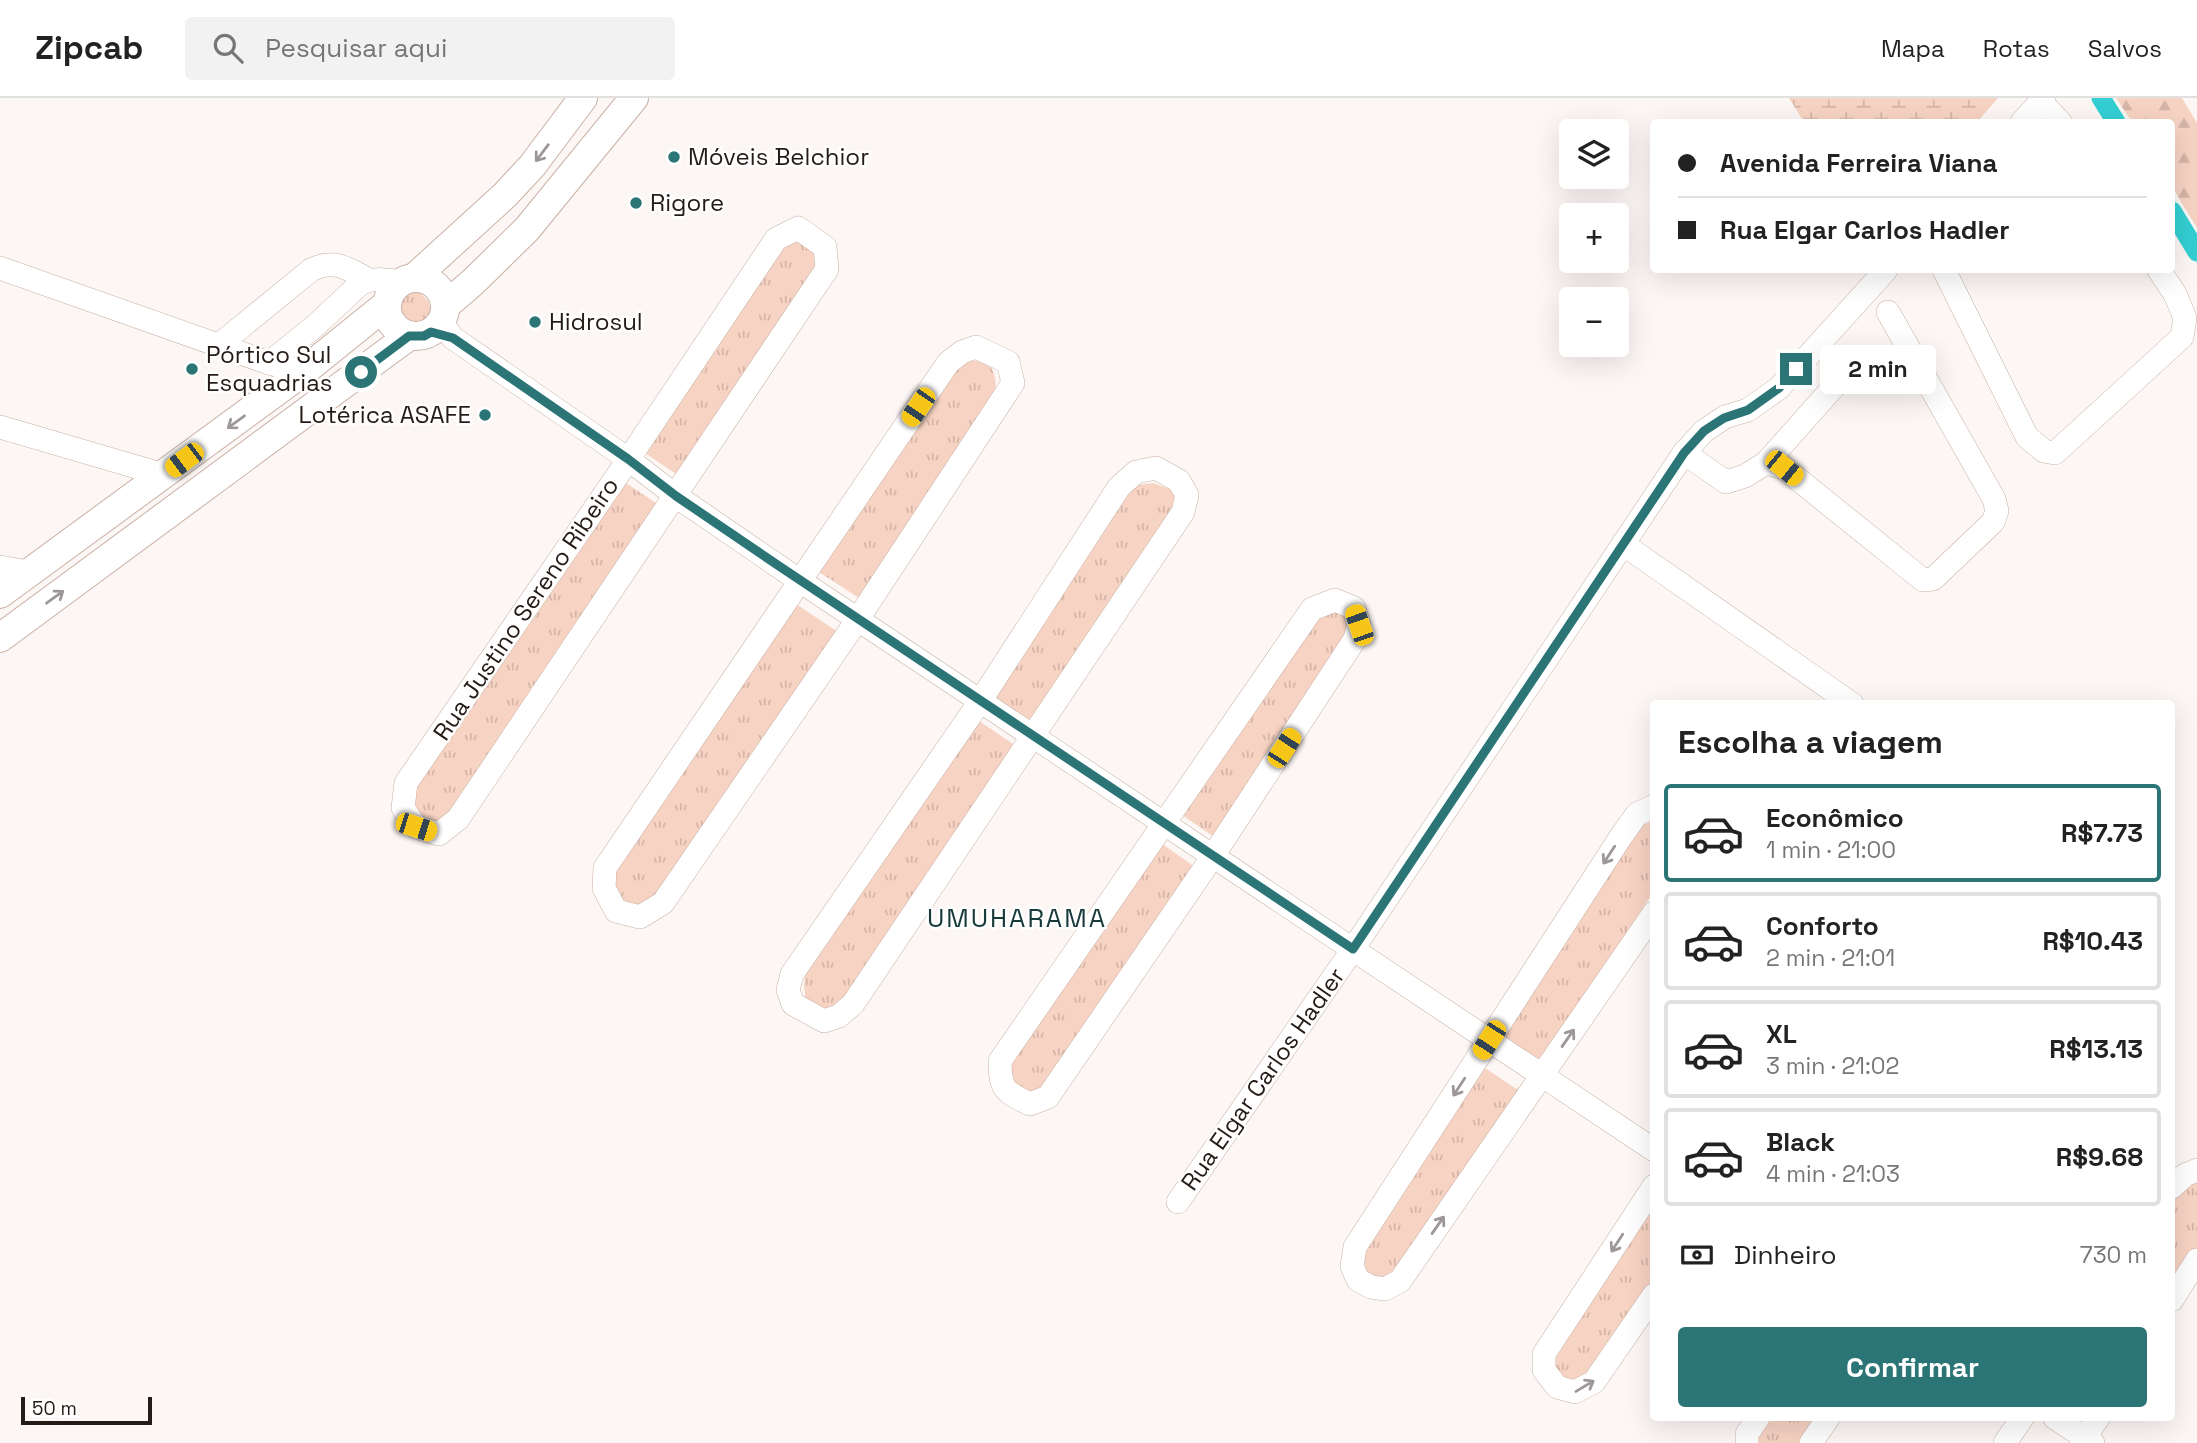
<!DOCTYPE html>
<html lang="pt">
<head>
<meta charset="utf-8">
<style>
  :root { --surface:#fff; --page:#f2f2f2; --text:#222; --muted:#767676; --line:#e0e0e0; --accent:#2b7577 }
  body { margin:0; font-family:"Space Grotesk",sans-serif; background:var(--page); color:var(--text); height:100vh; display:flex; flex-direction:column; font-size:26px; white-space:nowrap }
  * { box-sizing:border-box; margin:0 }
  p { font-size:23px; color:var(--muted) }
  .icon { flex:none; width:38px; height:38px; fill:none; stroke:currentColor; stroke-width:2; stroke-linecap:round; stroke-linejoin:round }
  .map { position:relative; flex:1; overflow:hidden }
  .side { position:absolute; left:1650px; top:602px; width:525px; height:721px; display:flex; flex-direction:column; background:var(--surface); border-radius:7px; box-shadow:0 7px 28px #0002 }
  .side>* { flex:none }
  .banner { position:absolute; left:1650px; top:21px; width:525px; height:154px; border-radius:7px; box-shadow:0 7px 28px #0002; display:grid; align-content:center; height:154px; padding:0 28px; background:var(--surface) }
  .tools { position:absolute; left:1559px; top:21px; display:grid; gap:14px }
  .tools a { display:grid; place-items:center; width:70px; height:70px; border-radius:7px; background:var(--surface); box-shadow:0 7px 28px #0002; font-size:35px }
  .scale { position:absolute; left:21px; bottom:18px; width:131px; box-sizing:border-box; padding-left:7px; border:4px solid #251b17; border-top:0; font-size:19px; line-height:24px; white-space:nowrap; color:#251b17; -webkit-text-stroke:5px #fff; paint-order:stroke }
  .end { position:absolute; width:32px; height:32px; margin:-16px; border:9px solid #2b7577; background:#fff; box-shadow:0 0 0 4px #fff }
  .from { border-radius:50% }
  .bubble { position:absolute; height:49px; border-radius:7px; background:var(--surface); box-shadow:0 7px 28px #0002; font-size:23px; font-weight:700; line-height:49px; text-align:center }
  .car { position:absolute; width:21px; height:42px; margin:-21px -10px; border-radius:9px; box-shadow:0 0 5px 2px #0007; background:linear-gradient(#f5c518 24%,#345 0 40%,#f5c518 0 76%,#345 0 86%,#f5c518 0) }
  .banner b { display:flex; align-items:center; gap:24px; height:66px; font-size:26px }
  .banner b+b { border-top:2px solid var(--line) }
  .banner i { width:18px; height:18px; background:var(--text) }
  ul { padding:0; list-style:none }
  li { display:flex; align-items:center; gap:21px; height:98px; margin:0 14px 10px; padding:0 14px; border:4px solid var(--line); border-radius:7px }
  li div { flex:1 }
  li b { display:block; font-size:26px }
  li em { font-style:normal; font-weight:700 }
  li.on { border-color:var(--accent) }
  li>.icon { width:63px; height:63px; stroke-width:1.5 }
  h2 { padding:0 28px; font-size:32px; line-height:84px }
  .pay { display:flex; align-items:center; gap:18px; height:77px; padding:0 28px; font-size:26px }
  .pay p { margin-inline-start:auto }
  .primary-button { display:flex; gap:14px; margin-top:auto; padding:14px 28px }
  .primary-button a { flex:1; height:80px; border-radius:7px; background:var(--accent); color:#fff; font-size:28px; font-weight:700; line-height:80px; text-align:center }
  header { display:flex; align-items:center; gap:42px; box-sizing:border-box; height:98px; padding:0 35px; background:var(--surface); border-bottom:2px solid var(--line) }
  header strong { font-size:33px }
  nav { display:flex; gap:38px; margin-inline-start:auto; font-size:24px }
  .search { width:490px; height:63px; background:var(--page); display:flex; align-items:center; gap:18px; box-sizing:border-box; padding:0 24px; border-radius:7px; color:var(--muted); font-size:26px }
  .map>svg:first-child { display:block }
  .grass { fill:url(#grass-tufts) }
  .forest { fill:url(#forest-firs) }
  .wetland { fill:url(#wetland-marsh) }
  .lines { fill:none; stroke-linecap:round; stroke-linejoin:round }
  .canal { stroke:#33cfd3; stroke-width:19 }
  .minor-casing { stroke:#c9b0a4; stroke-width:24 }
  .major-casing { stroke:#c9b0a4; stroke-width:30 }
  .minor { stroke:#fff; stroke-width:23 }
  .major { stroke:#fff; stroke-width:28 }
  .oneway { stroke:#9d9897 }
  .route { stroke:#2b7577; stroke-width:9 }
  .poi-dot { fill:#2b7577; stroke:#fff; stroke-width:2.5 }
  .labels { text-anchor:middle; stroke-width:5; stroke-linejoin:round; paint-order:stroke }
  .poi-label { font-size:24px; fill:#251b17; stroke:#fff; text-anchor:start }
  .street-label { font-size:24px; fill:#251b17; stroke:#fff }
  .neighbourhood-label { font-size:26px; letter-spacing:2px; fill:#183a3b; stroke:#fff }
</style>
</head>
<body>
<header>
<strong>Zipcab</strong>
<div class="search"><svg class="icon" aria-label="search" viewBox="0 0 24 24"><circle cx="10" cy="10" r="6"/><path d="M15 15l6 6"/></svg>Pesquisar aqui</div>
<nav><a>Mapa</a><a>Rotas</a><a>Salvos</a></nav>
</header>
<div class="map">
<svg width="2197" height="1345" viewBox="0 0 2197 1345">
  <defs>
    <pattern id="grass-tufts" width="24" height="20" patternUnits="userSpaceOnUse" patternTransform="scale(1.75)"><rect width="24" height="20" fill="#f7d3c3"/><path d="M3 7l-1-3M5 7V3M7 7l1-3M15 17l-1-3M17 17v-4M19 17l1-3" fill="none" stroke="#d4b5a7"/></pattern>
    <pattern id="forest-firs" width="22" height="20" patternUnits="userSpaceOnUse" patternTransform="scale(1.75)"><rect width="22" height="20" fill="#f7d3c3"/><path d="M5 1l3.5 6h-7zM16 11l3.5 6h-7z" fill="#d4b5a7"/></pattern>
    <pattern id="wetland-marsh" width="20" height="14" patternUnits="userSpaceOnUse" patternTransform="scale(1.75)"><rect width="20" height="14" fill="#f7d3c3"/><path d="M1 5h8M5 5V1M11 12h8M15 12V8" fill="none" stroke="#d4b5a7"/></pattern>
  </defs>
  <rect width="100%" height="100%" fill="#fcf7f4"/>
  <g class="grass">
    <polygon points="796,142 817,155 818,172 679,378 642,353 780,147"/>
    <polygon points="407,193 419,194 429,204 431,218 423,227 410,227 400,217 399,203"/>
    <path d="M971,262C994,266 995,271 996,294L859,500L819,474L955,270Z"/>
    <polygon points="620,381 659,407 454,717 435,726 420,724 413,709 416,688"/>
    <polygon points="1153,385 1174,393 1176,416 1034,629 993,601 1129,396 1138,387"/>
    <polygon points="796,506 838,534 658,799 639,812 621,804 614,782 617,771"/>
    <polygon points="1334,508 1353,526 1217,741 1182,717 1315,516"/>
    <polygon points="979,623 1019,650 847,902 823,913 806,906 804,887 805,878"/>
    <polygon points="1654,723 1654,793 1541,963 1502,937 1642,727"/>
    <polygon points="1158,743 1195,769 1043,993 1028,999 1013,991 1011,961"/>
    <polygon points="1485,970 1521,994 1399,1176 1380,1184 1368,1177 1363,1162 1364,1148"/>
    <polygon points="2197,1082 2197,1150 2172,1190 2172,1103 2182,1087"/>
    <polygon points="1654,1106 1654,1184 1591,1278 1575,1287 1561,1282 1554,1268 1552,1258"/>
    <polygon points="1768,1320 1819,1320 1801,1345 1758,1345 1757,1335"/>
  </g>
  <polygon class="forest" points="2116,0 2182,0 2197,25 2197,130 2172,89 2172,24 2132,24"/>
  <polygon class="wetland" points="1789,0 1998,0 1977,24 1804,24"/>
  <g class="lines">
    <g class="canal">
      <polyline points="2101,0 2116,24"/>
      <polyline points="2172,113 2197,154"/>
    </g>
    <defs>
      <g id="minor">
        <polyline points="2041,4 2060,24"/>
        <polyline points="2022,24 2044,0"/>
        <polygon points="798,130 825,149 827,171 458,721 439,736 416,729 403,710 406,685 624,368 776,141"/>
        <polyline points="0,170 269,265 303,274"/>
        <polyline points="1944,172 2027,339 2044,353 2055,355 2182,239 2185,220 2175,196 2159,172"/>
        <polyline points="441,224 453,240 628,361 676,398 800,483 1654,1052"/>
        <path d="M219,247L311,172C334,160 349,171 369,182"/>
        <polygon points="976,249 1008,264 1013,285 858,521 663,805 640,819 616,813 604,790 605,770 948,265 962,254"/>
        <path d="M269,265L315,228L360,186C373,179 386,182 400,184"/>
        <polyline points="0,329 164,377"/>
        <polyline points="1684,355 1726,384 1745,378 1766,365 1784,370 1923,482 1933,481 1993,424 1997,413 1994,401 1888,214"/>
        <polyline points="1766,365 1838,284"/>
        <polygon points="1156,370 1179,383 1187,397 1183,414 853,906 839,918 824,923 793,906 788,892 792,876 981,602 1119,389 1136,374"/>
        <polyline points="1623,446 1852,606"/>
        <polyline points="0,469 28,474"/>
        <path d="M1335,502L1354,510L1359,527L1355,541L1213,758L1048,999L1030,1006C1005,994 1000,992 1000,963L1312,511Z"/>
        <polyline points="1654,708 1637,716 1620,740 1355,1149 1352,1168 1358,1182 1371,1189 1385,1191 1400,1183 1654,815"/>
        <polyline points="1654,1088 1544,1256 1544,1272 1557,1289 1575,1294 1594,1284 1654,1197"/>
        <polyline points="2172,1089 2185,1077 2197,1072"/>
        <polyline points="1178,1104 1353,851 1684,355 1704,333 1725,319 1748,312 1779,290 1886,172"/>
        <polyline points="2172,1202 2197,1162"/>
        <polyline points="2055,1320 2093,1345"/>
        <polyline points="1747,1345 1747,1336 1758,1320"/>
        <polyline points="1811,1345 1828,1320"/>
        <polyline points="2005,1345 2022,1320"/>
        <polyline points="2081,1345 2098,1320"/>
      </g>
      <g id="major">
        <circle cx="416" cy="209" r="29"/>
        <polyline points="414,180 505,97 532,68 583,0"/>
        <polyline points="445,208 473,184 527,131 634,0"/>
        <polyline points="0,496 303,274 386,207"/>
        <polyline points="0,540 409,238"/>
      </g>
    </defs>
    <use href="#minor" class="minor-casing"/>
    <use href="#major" class="major-casing"/>
    <use href="#minor" class="minor"/>
    <use href="#major" class="major"/>
  </g>
  <defs><path id="oneway-shaft" d="M-6 0H5M1.5-3L5.5 0L1.5 3" fill="none" stroke-width="1.6" stroke-linecap="round" stroke-linejoin="round" transform="scale(1.75)"/></defs>
  <g class="oneway">
    <use href="#oneway-shaft" transform="translate(542 55) rotate(127)"/>
    <use href="#oneway-shaft" transform="translate(236 324) rotate(144)"/>
    <use href="#oneway-shaft" transform="translate(55 499) rotate(-36)"/>
    <use href="#oneway-shaft" transform="translate(1609 757) rotate(123)"/>
    <use href="#oneway-shaft" transform="translate(1568 940) rotate(-55)"/>
    <use href="#oneway-shaft" transform="translate(1459 989) rotate(123)"/>
    <use href="#oneway-shaft" transform="translate(1438 1127) rotate(-55)"/>
    <use href="#oneway-shaft" transform="translate(1617 1145) rotate(123)"/>
    <use href="#oneway-shaft" transform="translate(1585 1288) rotate(-31)"/>
  </g>
  <g class="lines">
    <polyline class="route" points="361,274 409,238 424,238 431,234 453,240 628,361 676,398 779,468 1353,851 1684,355 1704,333 1724,320 1748,312 1779,290 1796,271"/>
  </g>
  <g class="poi-dot">
    <circle cx="674" cy="59" r="7"/>
    <circle cx="636" cy="105" r="7"/>
    <circle cx="535" cy="224" r="7"/>
    <circle cx="192" cy="271" r="7"/>
    <circle cx="485" cy="317" r="7"/>
  </g>
  <g class="labels">
    <g class="poi-label">
      <text x="688" y="67">Móveis Belchior</text>
      <text x="650" y="113">Rigore</text>
      <text x="549" y="232">Hidrosul</text>
      <text x="206" y="265">Pórtico Sul<tspan x="206" dy="28">Esquadrias</tspan></text>
      <text x="471" y="325" text-anchor="end">Lotérica ASAFE</text>
    </g>
    <g class="street-label">
      <text transform="translate(526 511) rotate(-56)" y="8">Rua Justino Sereno Ribeiro</text>
      <text transform="translate(1263 981) rotate(-55)" y="8">Rua Elgar Carlos Hadler</text>
    </g>
    <g class="neighbourhood-label">
      <text x="1017" y="829">UMUHARAMA</text>
    </g>
  </g>
</svg>
<div class="tools">
<a><svg class="icon" aria-label="layers" viewBox="0 0 24 24"><path d="M12 4l9 5-9 5-9-5zM3 14l9 5 9-5"/></svg></a>
<a>+</a>
<a>−</a>
</div>
<div class="scale">50 m</div>
<i class="end from" style="left:361px;top:274px"></i>
<i class="end" style="left:1796px;top:271px"></i>
<div class="bubble" style="left:1820px;top:247px;width:116px">2 min</div>
<i class="car" style="left:918px;top:309px;rotate:214deg"></i>
<i class="car" style="left:184px;top:362px;rotate:233deg"></i>
<i class="car" style="left:1784px;top:370px;rotate:129deg"></i>
<i class="car" style="left:1359px;top:527px;rotate:341deg"></i>
<i class="car" style="left:1284px;top:650px;rotate:33deg"></i>
<i class="car" style="left:416px;top:729px;rotate:108deg"></i>
<i class="car" style="left:1489px;top:942px;rotate:213deg"></i>
<div class="banner">
<b><i class="from"></i>Avenida Ferreira Viana</b>
<b><i></i>Rua Elgar Carlos Hadler</b>
</div>
<section class="side">
<h2>Escolha a viagem</h2>
<ul>
<li class="on"><svg class="icon" aria-label="car" viewBox="0 0 24 24"><path d="M5 17H2v-5l4-1 3-4h7l3 4 3 1v5h-3M9 17h6M6 11h13"/><circle cx="7" cy="17" r="2"/><circle cx="17" cy="17" r="2"/></svg><div><b>Econômico</b><p>1 min · 21:00</p></div><em>R$7.73</em></li>
<li><svg class="icon" aria-label="car" viewBox="0 0 24 24"><path d="M5 17H2v-5l4-1 3-4h7l3 4 3 1v5h-3M9 17h6M6 11h13"/><circle cx="7" cy="17" r="2"/><circle cx="17" cy="17" r="2"/></svg><div><b>Conforto</b><p>2 min · 21:01</p></div><em>R$10.43</em></li>
<li><svg class="icon" aria-label="car" viewBox="0 0 24 24"><path d="M5 17H2v-5l4-1 3-4h7l3 4 3 1v5h-3M9 17h6M6 11h13"/><circle cx="7" cy="17" r="2"/><circle cx="17" cy="17" r="2"/></svg><div><b>XL</b><p>3 min · 21:02</p></div><em>R$13.13</em></li>
<li><svg class="icon" aria-label="car" viewBox="0 0 24 24"><path d="M5 17H2v-5l4-1 3-4h7l3 4 3 1v5h-3M9 17h6M6 11h13"/><circle cx="7" cy="17" r="2"/><circle cx="17" cy="17" r="2"/></svg><div><b>Black</b><p>4 min · 21:03</p></div><em>R$9.68</em></li>
</ul>
<div class="pay"><svg class="icon" aria-label="cash" viewBox="0 0 24 24"><path d="M3 7h18v10H3z"/><circle cx="12" cy="12" r="2"/></svg>Dinheiro<p>730 m</p></div>
<div class="primary-button"><a>Confirmar</a></div>
</section>
</div>
</body>
</html>
